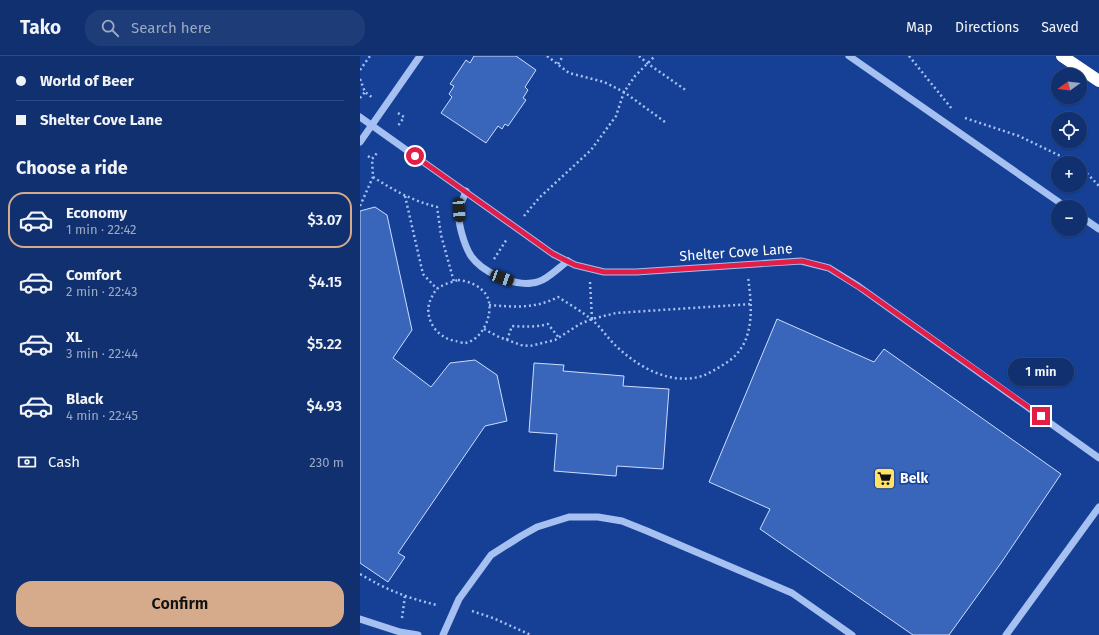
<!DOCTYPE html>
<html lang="en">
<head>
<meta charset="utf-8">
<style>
  :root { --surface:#103070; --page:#1e3c78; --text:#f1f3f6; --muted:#9ca9c3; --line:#304b83; --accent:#d6ab8b }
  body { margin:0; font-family:"Fira Sans",sans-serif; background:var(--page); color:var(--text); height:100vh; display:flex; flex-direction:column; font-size:15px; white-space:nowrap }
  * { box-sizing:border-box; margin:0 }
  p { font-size:13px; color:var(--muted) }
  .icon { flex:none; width:22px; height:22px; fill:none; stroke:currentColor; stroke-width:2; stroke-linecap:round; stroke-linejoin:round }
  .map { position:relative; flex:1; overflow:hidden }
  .panel { display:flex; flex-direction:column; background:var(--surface); width:360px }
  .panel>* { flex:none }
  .hud { display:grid; align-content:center; height:88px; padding:0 16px; background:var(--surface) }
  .needle { width:26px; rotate:256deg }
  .tools { position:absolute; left:691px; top:12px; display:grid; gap:8px }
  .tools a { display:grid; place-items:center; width:36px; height:36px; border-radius:50%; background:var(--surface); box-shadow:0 1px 3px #0004,0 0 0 1px var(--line); font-size:20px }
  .end { position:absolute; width:18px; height:18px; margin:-9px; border:5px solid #e11d48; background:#fff; box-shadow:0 0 0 2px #fff }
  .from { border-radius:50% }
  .bubble { position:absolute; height:28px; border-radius:14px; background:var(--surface); box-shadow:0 1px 3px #0004,0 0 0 1px var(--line); font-size:13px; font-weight:600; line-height:28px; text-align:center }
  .car { position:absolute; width:12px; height:24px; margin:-12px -6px; border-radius:5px; box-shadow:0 0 3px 1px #0007; background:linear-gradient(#222 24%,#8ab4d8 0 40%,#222 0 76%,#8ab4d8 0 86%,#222 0) }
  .hud b { display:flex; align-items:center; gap:14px; height:38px; font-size:15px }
  .hud b+b { border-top:1px solid var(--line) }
  .hud i { width:10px; height:10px; background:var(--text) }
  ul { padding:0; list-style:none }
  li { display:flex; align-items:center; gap:12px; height:56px; margin:0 8px 6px; padding:0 8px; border:2px solid transparent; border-radius:16px }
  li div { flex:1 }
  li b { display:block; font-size:15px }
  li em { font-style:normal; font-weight:600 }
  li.active { border-color:var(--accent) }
  li>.icon { width:36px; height:36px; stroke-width:1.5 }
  h2 { padding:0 16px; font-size:18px; line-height:48px }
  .pay { display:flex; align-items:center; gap:10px; height:44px; padding:0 16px; font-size:15px }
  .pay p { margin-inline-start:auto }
  .button { display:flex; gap:8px; margin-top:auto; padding:8px 16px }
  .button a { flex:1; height:46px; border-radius:16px; background:var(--accent); color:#111; font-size:16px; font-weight:600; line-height:46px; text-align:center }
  header { display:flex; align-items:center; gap:24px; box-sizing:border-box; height:56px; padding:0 20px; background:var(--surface); border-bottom:1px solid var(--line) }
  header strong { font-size:19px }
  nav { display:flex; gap:22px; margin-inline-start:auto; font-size:14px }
  .search { width:280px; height:36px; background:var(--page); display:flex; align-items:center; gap:10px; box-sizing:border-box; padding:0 14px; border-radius:16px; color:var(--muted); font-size:15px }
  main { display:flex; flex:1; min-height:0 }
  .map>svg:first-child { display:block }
  .building { fill:#3966bb; stroke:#ccddfc }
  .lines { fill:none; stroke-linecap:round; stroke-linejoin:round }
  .path { stroke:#a5c0f1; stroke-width:2.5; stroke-dasharray:2 3; stroke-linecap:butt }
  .minor { stroke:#a5c0f1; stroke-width:7 }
  .highway { stroke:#fff; stroke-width:12 }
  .route { stroke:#e11d48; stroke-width:5 }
  .labels { text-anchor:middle; stroke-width:3; stroke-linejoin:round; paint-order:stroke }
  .street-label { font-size:14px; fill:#fff; stroke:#154095 }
  .poi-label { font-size:14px; font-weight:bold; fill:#fff; stroke:#154095; text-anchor:start }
</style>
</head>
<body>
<header>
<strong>Tako</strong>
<div class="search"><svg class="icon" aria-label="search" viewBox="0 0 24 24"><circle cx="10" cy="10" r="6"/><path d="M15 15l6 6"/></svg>Search here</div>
<nav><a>Map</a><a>Directions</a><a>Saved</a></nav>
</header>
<main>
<section class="panel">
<div class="hud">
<b><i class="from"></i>World of Beer</b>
<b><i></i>Shelter Cove Lane</b>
</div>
<h2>Choose a ride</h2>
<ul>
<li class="active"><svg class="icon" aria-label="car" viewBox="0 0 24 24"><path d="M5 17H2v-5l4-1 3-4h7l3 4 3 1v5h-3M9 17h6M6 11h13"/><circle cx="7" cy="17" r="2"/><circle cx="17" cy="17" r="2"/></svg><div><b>Economy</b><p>1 min · 22:42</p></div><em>$3.07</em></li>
<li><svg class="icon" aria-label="car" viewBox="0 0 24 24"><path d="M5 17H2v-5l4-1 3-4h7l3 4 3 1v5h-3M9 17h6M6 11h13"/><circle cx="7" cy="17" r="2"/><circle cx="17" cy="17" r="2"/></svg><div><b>Comfort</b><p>2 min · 22:43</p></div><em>$4.15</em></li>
<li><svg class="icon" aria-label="car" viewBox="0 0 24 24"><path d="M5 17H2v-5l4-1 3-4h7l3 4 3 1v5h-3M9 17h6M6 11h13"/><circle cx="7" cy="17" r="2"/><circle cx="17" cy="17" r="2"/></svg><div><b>XL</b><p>3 min · 22:44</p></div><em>$5.22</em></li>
<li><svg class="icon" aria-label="car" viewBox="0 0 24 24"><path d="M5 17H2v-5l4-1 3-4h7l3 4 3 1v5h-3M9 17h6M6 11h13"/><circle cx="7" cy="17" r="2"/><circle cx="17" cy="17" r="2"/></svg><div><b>Black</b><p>4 min · 22:45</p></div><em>$4.93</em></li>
</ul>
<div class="pay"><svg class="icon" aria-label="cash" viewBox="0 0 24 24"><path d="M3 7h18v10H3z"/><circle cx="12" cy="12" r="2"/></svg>Cash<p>230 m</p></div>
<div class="button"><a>Confirm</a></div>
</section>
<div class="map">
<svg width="739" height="579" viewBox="0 0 739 579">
  <rect width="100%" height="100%" fill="#154095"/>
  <g class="building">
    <polygon points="114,0 156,0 176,14 165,31 168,34 163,42 166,44 148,70 145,68 142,73 138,70 126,87 81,57 92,41 89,38 94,30 90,28 106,4 110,7"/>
    <polygon points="15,151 27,159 52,274 33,302 71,331 90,307 115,304 137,319 147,365 125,370 38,497 45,501 28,526 0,507 0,155"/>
    <polygon points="417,263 514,306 524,293 701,418 641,507 589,579 553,579 400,473 410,453 349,426"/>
    <polygon points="174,307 204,309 203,315 264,320 263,330 309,333 303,413 257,410 256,420 194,415 197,378 169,376"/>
  </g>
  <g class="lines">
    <g class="path">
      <polyline points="187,0 209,17 244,26 264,36 305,66"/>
      <polyline points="279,0 287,7 327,35"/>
      <polyline points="549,0 592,53"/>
      <polyline points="198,8 203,0"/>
      <polyline points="0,14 10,0"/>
      <polyline points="0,23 5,36 13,42"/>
      <polyline points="0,42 5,36"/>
      <polyline points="38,57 44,61 38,70"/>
      <polyline points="605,62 659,80 715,107"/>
      <polyline points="8,100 12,103"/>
      <polyline points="720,110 739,130"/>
      <path d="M13,121C33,134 53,145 77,151L81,179L94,226"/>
      <polyline points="45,140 63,218 77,233"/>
      <polyline points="0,150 13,121 12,103 17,97"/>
      <polyline points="164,160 179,142 231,94 256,60 264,36 275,20 295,0"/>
      <polyline points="134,203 147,183"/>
      <path d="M98,224C109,225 121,230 127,240C135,256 123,284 105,287C103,287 98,286 96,285C88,284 81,280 75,273C67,262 66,250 73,239C74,236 76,234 78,232C84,228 92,226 98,224Z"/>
      <polyline points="230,226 232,263"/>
      <path d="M129,249C154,251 175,253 198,241C209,248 221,255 231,263C240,270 246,280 254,288C276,310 310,330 342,320C350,317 358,312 366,307C396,288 392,251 388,221"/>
      <polyline points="124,273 139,281 161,289 170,290 195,284 220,268 232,263 256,257 392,248"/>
      <path d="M147,284L152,270C165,271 176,271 188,268L199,282"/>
      <path d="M0,518C27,534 47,542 77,549"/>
      <polyline points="112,555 133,562 171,579"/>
      <polyline points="42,562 45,540"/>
    </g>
    <g class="minor">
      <polyline points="489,0 706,151"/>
      <polyline points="0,61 193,198 215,209 244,216 276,216 441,205 469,212 498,230 739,402"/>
      <polyline points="0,86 60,0"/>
      <path d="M106,135C104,141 101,147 99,153C97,165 104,189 111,200C122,216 153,230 172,227C185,226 197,213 208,205"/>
      <polyline points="720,160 739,173"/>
      <polyline points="0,563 40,576 58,579"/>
      <polyline points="83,579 99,543 131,499 161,480 177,471 209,461 238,461 262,465 287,475 432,537 492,579"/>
      <polyline points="646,579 739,451"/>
    </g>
    <polyline class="highway" points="702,0 739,25"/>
  </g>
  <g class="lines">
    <polyline class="route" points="55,100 193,198 215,209 244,216 276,216 442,205 469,212 505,235 681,360"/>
  </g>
  <defs>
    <symbol id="supermarket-square" viewBox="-11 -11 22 22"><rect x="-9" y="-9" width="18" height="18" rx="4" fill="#ffe266" stroke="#154095"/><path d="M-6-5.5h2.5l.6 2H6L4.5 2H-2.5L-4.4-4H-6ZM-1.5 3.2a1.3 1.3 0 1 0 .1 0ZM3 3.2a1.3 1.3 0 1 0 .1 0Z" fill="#111"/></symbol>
  </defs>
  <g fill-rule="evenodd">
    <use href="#supermarket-square" x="512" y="410" width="25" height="25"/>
  </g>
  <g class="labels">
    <g class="street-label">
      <text transform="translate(376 196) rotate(-4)" y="5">Shelter Cove Lane</text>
    </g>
    <g class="poi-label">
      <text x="540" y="427">Belk</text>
    </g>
  </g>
</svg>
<div class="tools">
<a><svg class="needle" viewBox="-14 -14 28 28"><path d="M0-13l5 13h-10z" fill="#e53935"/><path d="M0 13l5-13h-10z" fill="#9ca9c3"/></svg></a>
<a><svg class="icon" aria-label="locate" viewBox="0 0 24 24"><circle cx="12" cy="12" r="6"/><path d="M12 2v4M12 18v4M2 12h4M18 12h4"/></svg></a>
<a>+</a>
<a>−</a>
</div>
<i class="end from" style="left:55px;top:100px"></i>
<i class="end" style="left:681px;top:360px"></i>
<div class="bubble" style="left:648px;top:302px;width:66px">1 min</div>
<i class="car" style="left:99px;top:154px;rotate:176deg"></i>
<i class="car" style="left:142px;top:222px;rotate:110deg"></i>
</div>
</main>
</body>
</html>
